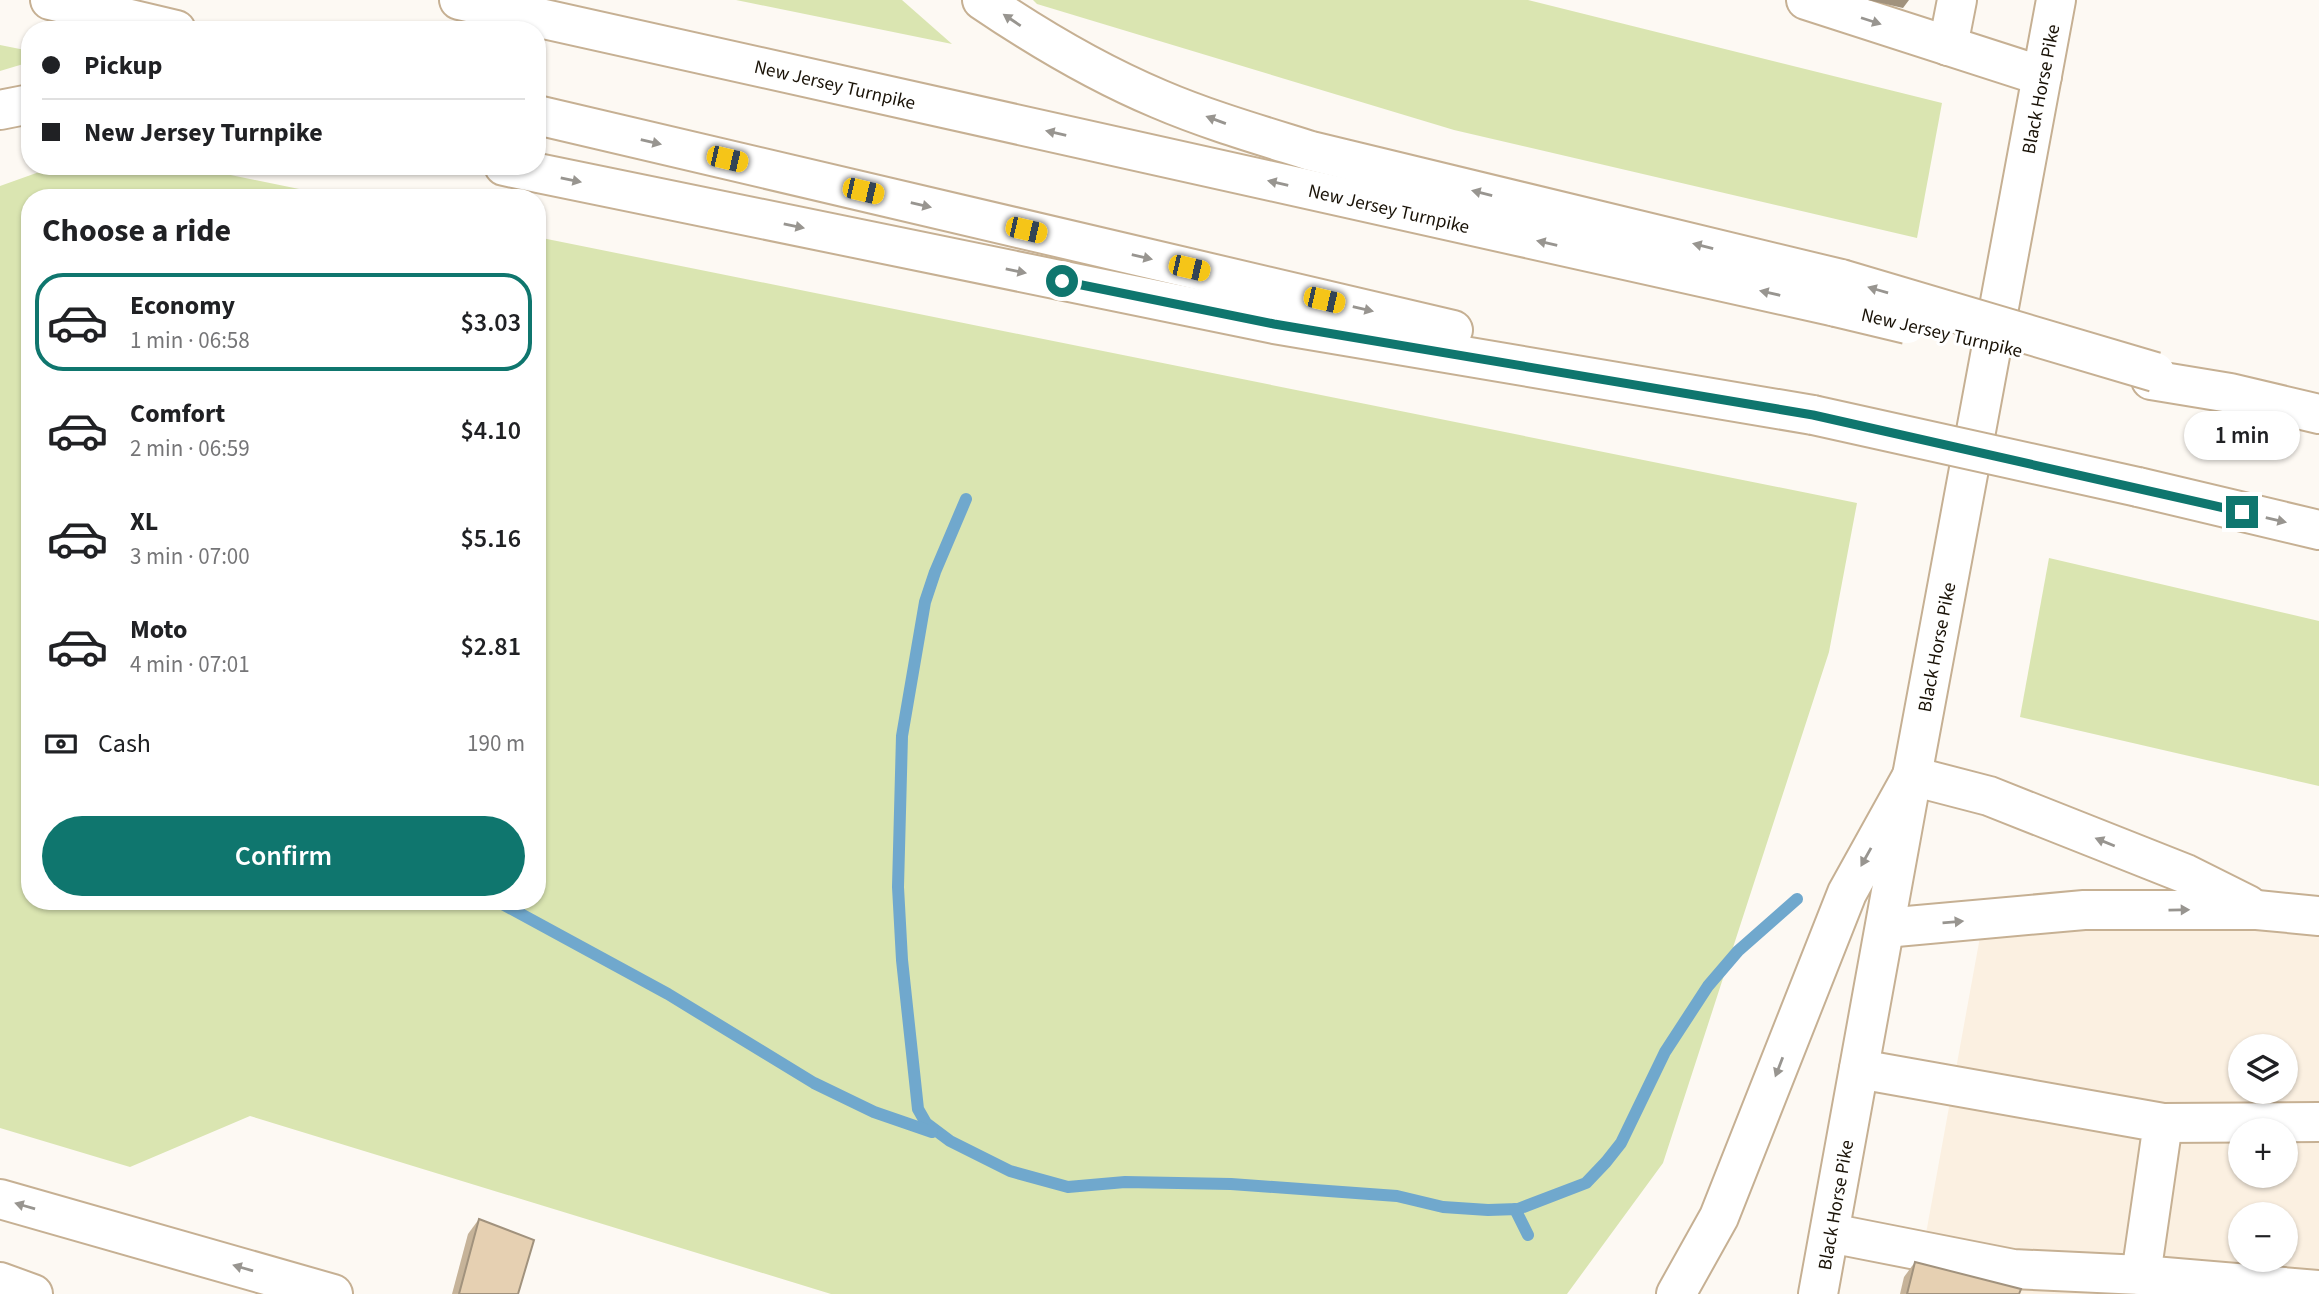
<!DOCTYPE html>
<html lang="en">
<head>
<meta charset="utf-8">
<style>
  :root { --surface:#fff; --page:#f2f2f2; --text:#202124; --muted:#757577; --line:#e0e0e0; --accent:#0f766e }
  body { margin:0; font-family:"Source Sans 3",sans-serif; background:var(--page); color:var(--text); height:100vh; display:flex; flex-direction:column; font-size:26px; white-space:nowrap }
  * { box-sizing:border-box; margin:0 }
  p { font-size:23px; color:var(--muted) }
  .icon { flex:none; width:38px; height:38px; fill:none; stroke:currentColor; stroke-width:2; stroke-linecap:round; stroke-linejoin:round }
  .map { position:relative; flex:1; overflow:hidden }
  .drawer { position:absolute; left:21px; top:189px; width:525px; height:721px; display:flex; flex-direction:column; background:var(--surface); border-radius:28px; box-shadow:0 2px 5px #0004 }
  .drawer>* { flex:none }
  .top-card { position:absolute; left:21px; top:21px; width:525px; height:154px; border-radius:28px; box-shadow:0 2px 5px #0004; display:grid; align-content:center; height:154px; padding:0 21px; background:var(--surface) }
  .controls { position:absolute; left:2228px; top:1034px; display:grid; gap:14px }
  .controls a { display:grid; place-items:center; width:70px; height:70px; border-radius:50%; background:var(--surface); box-shadow:0 2px 5px #0004; font-size:35px }
  .end { position:absolute; width:32px; height:32px; margin:-16px; border:9px solid #0f766e; background:#fff; box-shadow:0 0 0 4px #fff }
  .from { border-radius:50% }
  .bubble { position:absolute; height:49px; border-radius:24px; background:var(--surface); box-shadow:0 2px 5px #0004; font-size:23px; font-weight:600; line-height:49px; text-align:center }
  .car { position:absolute; width:21px; height:42px; margin:-21px -10px; border-radius:9px; box-shadow:0 0 5px 2px #0007; background:linear-gradient(#f5c518 24%,#345 0 40%,#f5c518 0 76%,#345 0 86%,#f5c518 0) }
  .top-card b { display:flex; align-items:center; gap:24px; height:66px; font-size:26px }
  .top-card b+b { border-top:2px solid var(--line) }
  .top-card i { width:18px; height:18px; background:var(--text) }
  ul { padding:0; list-style:none }
  li { display:flex; align-items:center; gap:21px; height:98px; margin:0 14px 10px; padding:0 7px; border:4px solid transparent; border-radius:28px }
  li div { flex:1 }
  li b { display:block; font-size:26px }
  li em { font-style:normal; font-weight:600 }
  li.current { border-color:var(--accent) }
  li>.icon { width:63px; height:63px; stroke-width:1.5 }
  h2 { padding:0 21px; font-size:32px; line-height:84px }
  .pay { display:flex; align-items:center; gap:18px; height:77px; padding:0 21px; font-size:26px }
  .pay p { margin-inline-start:auto }
  .cta { display:flex; gap:14px; margin-top:auto; padding:14px 21px }
  .cta a { flex:1; height:80px; border-radius:42px; background:var(--accent); color:#fff; font-size:28px; font-weight:600; line-height:80px; text-align:center }
  .map>svg:first-child { display:block }
  .built { fill:#fbf0e1; fill-rule:evenodd }
  .green { fill:#dae5b1 }
  .lines { fill:none; stroke-linecap:round; stroke-linejoin:round }
  .stream { stroke:#70a8cd; stroke-width:12 }
  .minor-casing { stroke:#c6b093; stroke-width:42 }
  .major-casing { stroke:#c6b093; stroke-width:42 }
  .highway-casing { stroke:#c6b093; stroke-width:42 }
  .minor { stroke:#fff; stroke-width:38 }
  .major { stroke:#fff; stroke-width:38 }
  .highway { stroke:#fff; stroke-width:38 }
  .highway-bridge-casing { stroke:#c6b093; stroke-width:42; stroke-linecap:butt }
  .highway-bridge { stroke:#fff; stroke-width:38 }
  .wall { fill:#c6b399 }
  .shaded-wall { fill:#a1927d }
  .building { fill:#e6d0b2; stroke:#a1927d; stroke-width:2 }
  .oneway { fill:#989590 }
  .route { stroke:#0f766e; stroke-width:9 }
  .labels { text-anchor:middle; stroke-width:6; stroke-linejoin:round; paint-order:stroke }
  .street-label { font-size:19px; fill:#1a1308; stroke:#fff }
</style>
</head>
<body>
<div class="map">
<svg width="2319" height="1294" viewBox="0 0 2319 1294">
  <rect width="100%" height="100%" fill="#fdf9f3"/>
  <path class="built" d="M1984,915L2319,927V1294H1915ZM2240,1046H2286V1092H2240ZM2240,1130H2286V1176H2240ZM2240,1214H2286V1260H2240Z"/>
  <g class="green">
    <polygon points="736,0 902,0 952,44"/>
    <polygon points="1033,0 1528,0 1942,103 1917,238 1454,130 1037,4"/>
    <polygon points="0,45 30,51 30,62 0,71"/>
    <polygon points="56,166 187,166 343,198 30,198 30,901 537,901 537,237 1857,503 1829,652 1663,1163 1567,1294 831,1294 250,1116 130,1167 0,1128 0,186"/>
    <polygon points="2049,558 2319,621 2319,786 2020,717"/>
  </g>
  <g class="lines">
    <g class="stream">
      <polyline points="966,499 935,572 925,602 902,736 898,887 902,960 918,1109 926,1123 950,1141 1010,1171 1068,1187 1125,1182 1231,1184 1397,1196 1443,1207 1488,1210 1518,1209 1586,1183 1606,1162 1621,1143 1665,1052 1708,986 1738,951 1797,899"/>
      <polyline points="497,901 668,994 814,1083 874,1112 932,1132"/>
      <polyline points="1515,1209 1528,1235"/>
    </g>
    <defs>
      <g id="minor">
        <polyline points="1806,0 2042,76"/>
        <polyline points="1948,46 1957,0"/>
        <polyline points="1912,776 1989,796 2186,874 2248,905"/>
        <polyline points="1885,928 2084,910 2257,910 2319,916"/>
        <polyline points="2163,1123 2319,1122"/>
        <polyline points="1830,1233 2013,1269 2141,1275 2163,1123 1859,1069"/>
        <polyline points="2141,1275 2319,1290"/>
      </g>
      <polyline id="major" points="1818,1294 1912,776 2056,0"/>
      <g id="highway">
        <polyline points="50,0 176,30"/>
        <polyline points="459,0 1836,307"/>
        <path d="M982,0C1038,38 1097,73 1159,99C1208,120 1260,135 1311,151L1841,279"/>
        <polyline points="0,110 30,104"/>
        <polyline points="537,115 1453,330"/>
        <polyline points="504,166 1274,324 1813,415"/>
        <polyline points="2151,380 2230,393 2319,414"/>
        <polyline points="2138,487 2319,530"/>
        <polyline points="0,1199 333,1294"/>
        <polyline points="0,1282 33,1294"/>
        <polyline points="1676,1294 1719,1217 1847,893 1912,776"/>
      </g>
    </defs>
    <use href="#minor" class="minor-casing"/>
    <use href="#major" class="major-casing"/>
    <use href="#highway" class="highway-casing"/>
    <use href="#minor" class="minor"/>
    <use href="#major" class="major"/>
    <use href="#highway" class="highway"/>
    <defs>
      <g id="highway-bridge">
        <polyline points="1841,279 2155,372"/>
        <polyline points="1836,307 1907,324"/>
        <polyline points="1813,415 2138,487"/>
      </g>
    </defs>
    <use href="#highway-bridge" class="highway-bridge-casing"/>
    <use href="#highway-bridge" class="highway-bridge"/>
  </g>
  <g class="wall">
    <polygon points="479,1219 518,1294 452,1294 468,1234"/>
    <polygon points="1915,1262 2019,1294 1900,1294 1904,1277"/>
  </g>
  <polygon class="shaded-wall" points="1868,0 1909,0 1903,8"/>
  <g class="building">
    <polygon points="479,1219 534,1240 518,1294 459,1294"/>
    <polygon points="1915,1262 2021,1289 2019,1294 1907,1294"/>
  </g>
  <defs><path id="oneway-solid" d="M-6-.8H1V-3.2L6.5 0L1 3.2V.8H-6Z" transform="scale(1.75)"/></defs>
  <g class="oneway">
    <use href="#oneway-solid" transform="translate(1012 20) rotate(-146)"/>
    <use href="#oneway-solid" transform="translate(1871 21) rotate(18)"/>
    <use href="#oneway-solid" transform="translate(1216 120) rotate(-160)"/>
    <use href="#oneway-solid" transform="translate(1056 133) rotate(-167)"/>
    <use href="#oneway-solid" transform="translate(651 142) rotate(13)"/>
    <use href="#oneway-solid" transform="translate(571 180) rotate(12)"/>
    <use href="#oneway-solid" transform="translate(1278 183) rotate(-167)"/>
    <use href="#oneway-solid" transform="translate(1482 193) rotate(-166)"/>
    <use href="#oneway-solid" transform="translate(921 205) rotate(13)"/>
    <use href="#oneway-solid" transform="translate(794 226) rotate(12)"/>
    <use href="#oneway-solid" transform="translate(1547 243) rotate(-167)"/>
    <use href="#oneway-solid" transform="translate(1703 246) rotate(-166)"/>
    <use href="#oneway-solid" transform="translate(1142 257) rotate(13)"/>
    <use href="#oneway-solid" transform="translate(1016 271) rotate(12)"/>
    <use href="#oneway-solid" transform="translate(1878 290) rotate(-164)"/>
    <use href="#oneway-solid" transform="translate(1770 293) rotate(-167)"/>
    <use href="#oneway-solid" transform="translate(1363 309) rotate(13)"/>
    <use href="#oneway-solid" transform="translate(2276 520) rotate(13)"/>
    <use href="#oneway-solid" transform="translate(2105 842) rotate(-158)"/>
    <use href="#oneway-solid" transform="translate(1866 857) rotate(119)"/>
    <use href="#oneway-solid" transform="translate(2179 910) rotate(-1)"/>
    <use href="#oneway-solid" transform="translate(1953 922) rotate(-5)"/>
    <use href="#oneway-solid" transform="translate(1779 1067) rotate(111)"/>
    <use href="#oneway-solid" transform="translate(25 1206) rotate(-164)"/>
    <use href="#oneway-solid" transform="translate(243 1268) rotate(-164)"/>
  </g>
  <g class="lines">
    <polyline class="route" points="1062,281 1274,324 1813,415 2242,512"/>
  </g>
  <g class="labels">
    <g class="street-label">
      <text transform="translate(835 84) rotate(13)" y="7">New Jersey Turnpike</text>
      <text transform="translate(2040 89) rotate(-79)" y="7">Black Horse Pike</text>
      <text transform="translate(1389 208) rotate(13)" y="7">New Jersey Turnpike</text>
      <text transform="translate(1942 332) rotate(13)" y="7">New Jersey Turnpike</text>
      <text transform="translate(1936 647) rotate(-79)" y="7">Black Horse Pike</text>
      <text transform="translate(1835 1205) rotate(-80)" y="7">Black Horse Pike</text>
    </g>
  </g>
</svg>
<div class="controls">
<a><svg class="icon" aria-label="layers" viewBox="0 0 24 24"><path d="M12 4l9 5-9 5-9-5zM3 14l9 5 9-5"/></svg></a>
<a>+</a>
<a>−</a>
</div>
<i class="end from" style="left:1062px;top:281px"></i>
<i class="end" style="left:2242px;top:512px"></i>
<div class="bubble" style="left:2184px;top:411px;width:116px">1 min</div>
<i class="car" style="left:727px;top:159px;rotate:103deg"></i>
<i class="car" style="left:863px;top:191px;rotate:103deg"></i>
<i class="car" style="left:1026px;top:230px;rotate:103deg"></i>
<i class="car" style="left:1189px;top:268px;rotate:103deg"></i>
<i class="car" style="left:1324px;top:300px;rotate:103deg"></i>
<div class="top-card">
<b><i class="from"></i>Pickup</b>
<b><i></i>New Jersey Turnpike</b>
</div>
<section class="drawer">
<h2>Choose a ride</h2>
<ul>
<li class="current"><svg class="icon" aria-label="car" viewBox="0 0 24 24"><path d="M5 17H2v-5l4-1 3-4h7l3 4 3 1v5h-3M9 17h6M6 11h13"/><circle cx="7" cy="17" r="2"/><circle cx="17" cy="17" r="2"/></svg><div><b>Economy</b><p>1 min · 06:58</p></div><em>$3.03</em></li>
<li><svg class="icon" aria-label="car" viewBox="0 0 24 24"><path d="M5 17H2v-5l4-1 3-4h7l3 4 3 1v5h-3M9 17h6M6 11h13"/><circle cx="7" cy="17" r="2"/><circle cx="17" cy="17" r="2"/></svg><div><b>Comfort</b><p>2 min · 06:59</p></div><em>$4.10</em></li>
<li><svg class="icon" aria-label="car" viewBox="0 0 24 24"><path d="M5 17H2v-5l4-1 3-4h7l3 4 3 1v5h-3M9 17h6M6 11h13"/><circle cx="7" cy="17" r="2"/><circle cx="17" cy="17" r="2"/></svg><div><b>XL</b><p>3 min · 07:00</p></div><em>$5.16</em></li>
<li><svg class="icon" aria-label="car" viewBox="0 0 24 24"><path d="M5 17H2v-5l4-1 3-4h7l3 4 3 1v5h-3M9 17h6M6 11h13"/><circle cx="7" cy="17" r="2"/><circle cx="17" cy="17" r="2"/></svg><div><b>Moto</b><p>4 min · 07:01</p></div><em>$2.81</em></li>
</ul>
<div class="pay"><svg class="icon" aria-label="cash" viewBox="0 0 24 24"><path d="M3 7h18v10H3z"/><circle cx="12" cy="12" r="2"/></svg>Cash<p>190 m</p></div>
<div class="cta"><a>Confirm</a></div>
</section>
</div>
</body>
</html>
